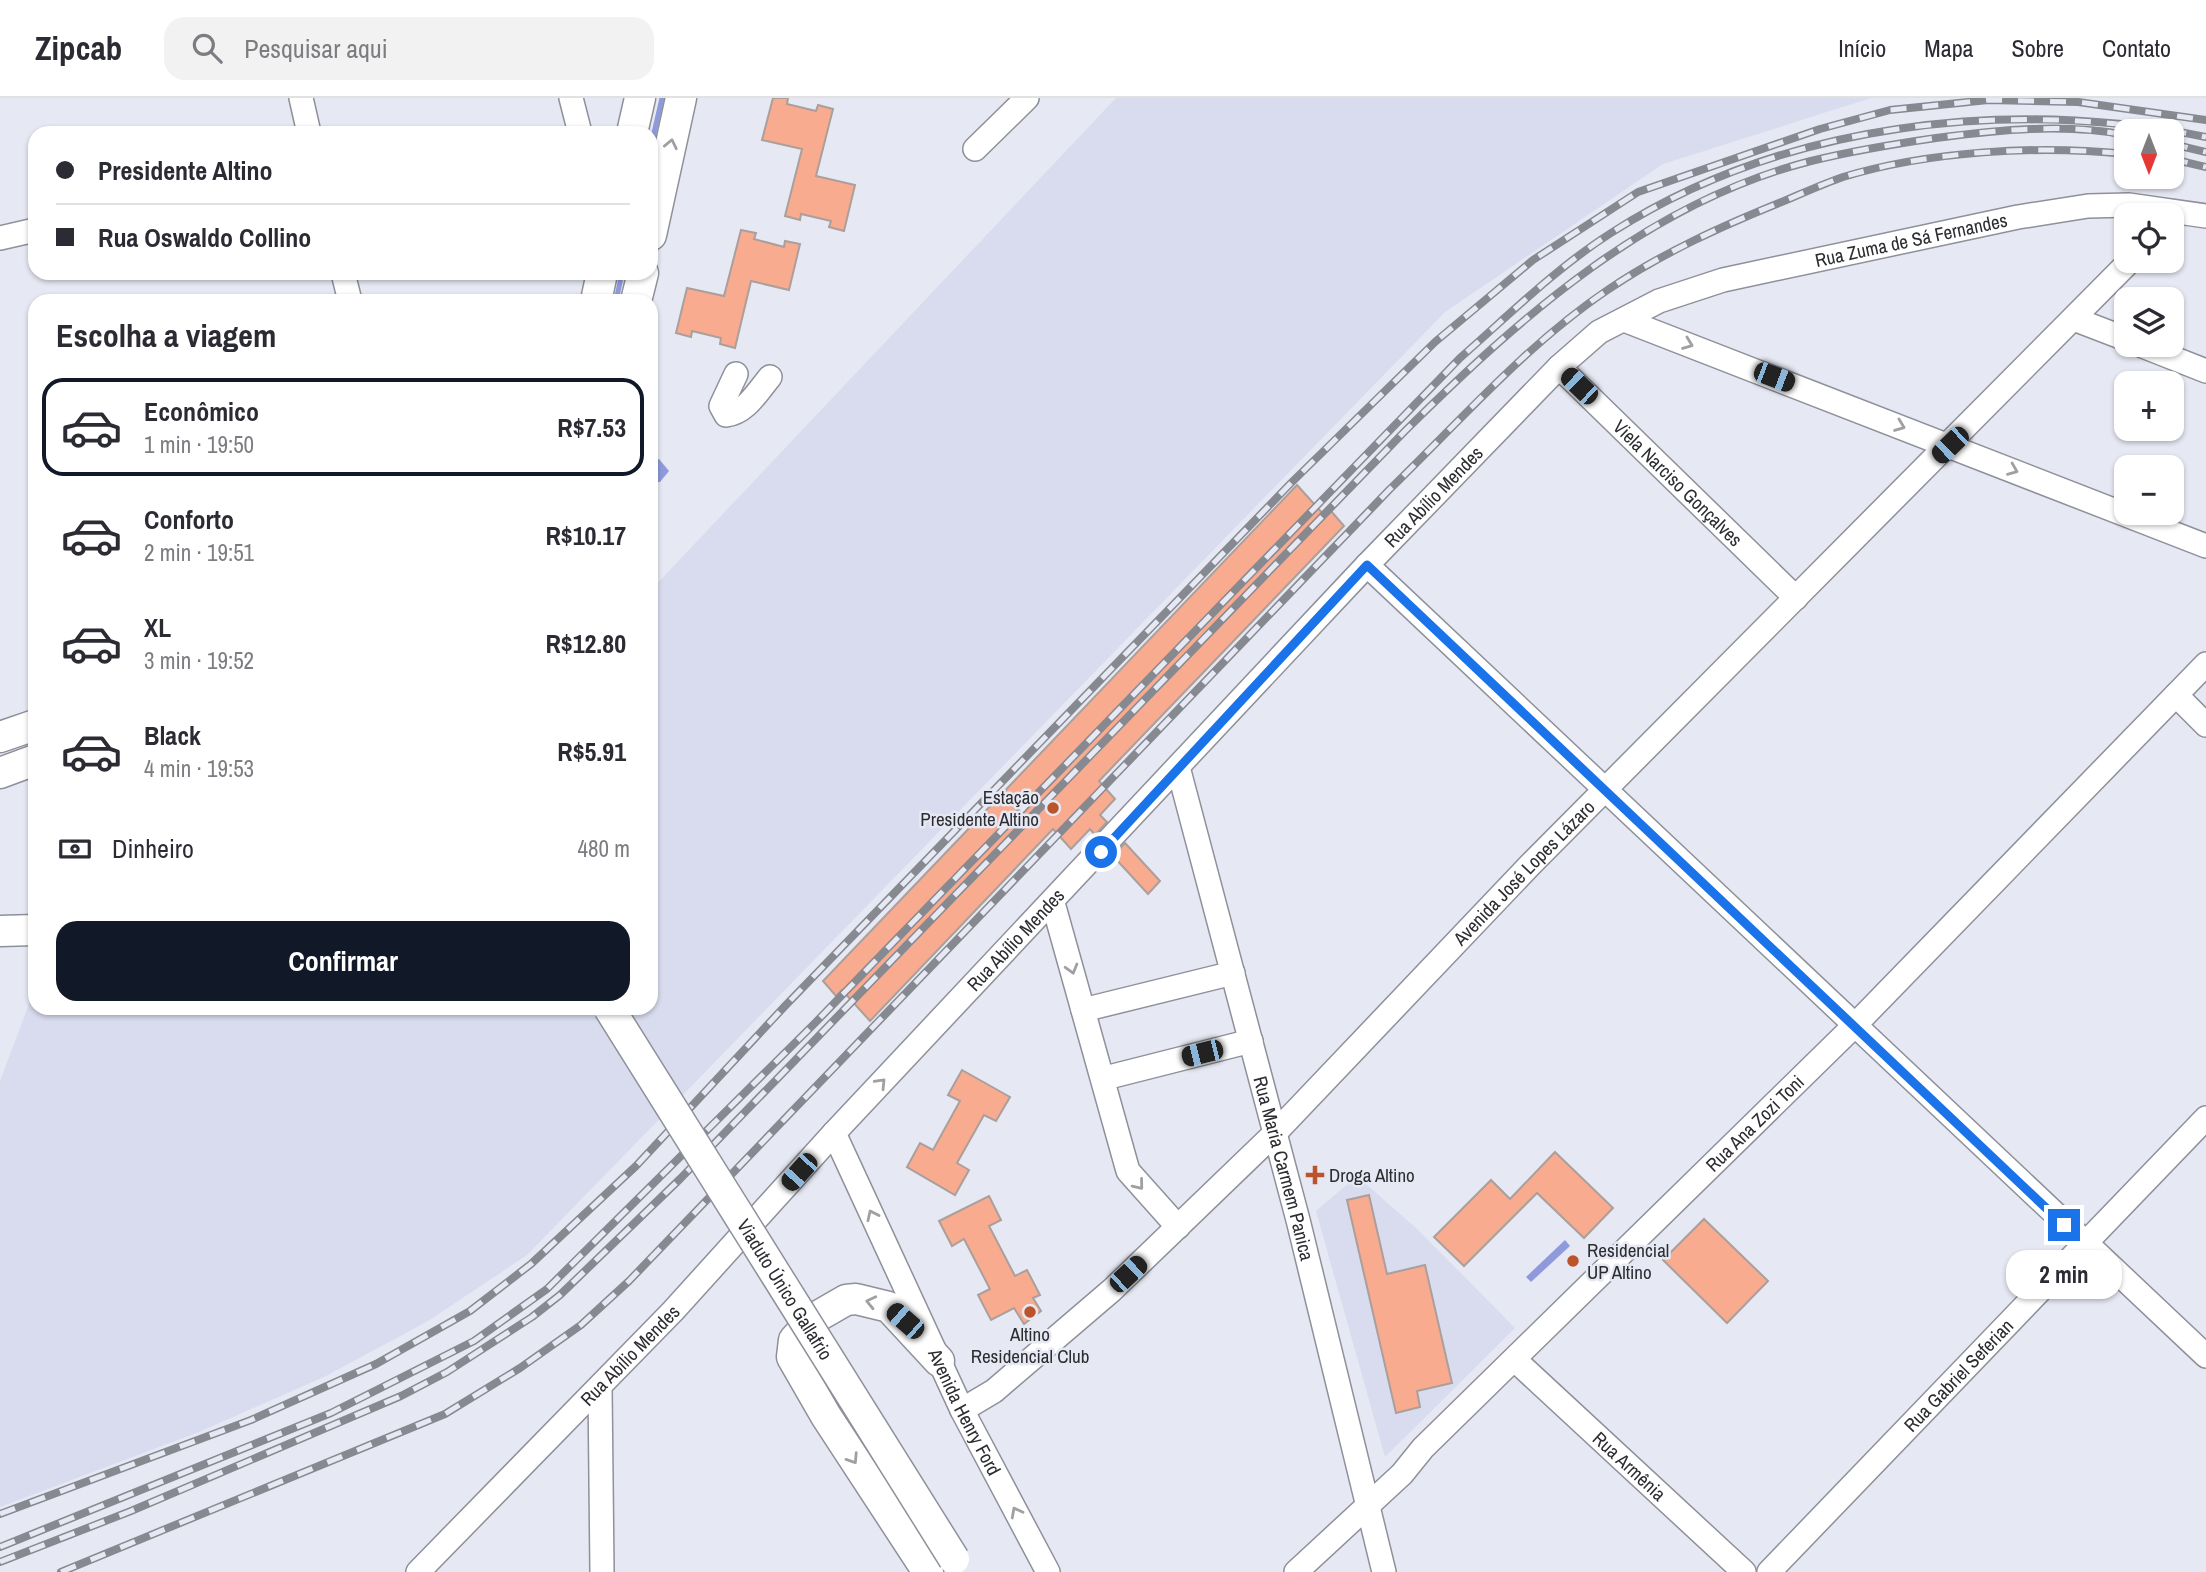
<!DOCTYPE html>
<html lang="pt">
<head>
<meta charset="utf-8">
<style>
  :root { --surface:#fff; --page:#f2f2f3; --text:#2b2b33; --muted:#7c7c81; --line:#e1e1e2; --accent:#111827 }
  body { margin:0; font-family:"Archivo Narrow",sans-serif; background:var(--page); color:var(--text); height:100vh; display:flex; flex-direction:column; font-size:26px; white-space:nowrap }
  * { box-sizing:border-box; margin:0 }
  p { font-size:23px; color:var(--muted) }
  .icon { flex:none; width:38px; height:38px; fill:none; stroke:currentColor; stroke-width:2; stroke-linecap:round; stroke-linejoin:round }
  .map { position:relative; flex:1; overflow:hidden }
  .drawer { position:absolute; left:28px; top:196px; width:630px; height:721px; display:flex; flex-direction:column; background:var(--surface); border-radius:21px; box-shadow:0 2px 5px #0004 }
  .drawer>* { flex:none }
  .guide { position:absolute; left:28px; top:28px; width:630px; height:154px; border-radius:21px; box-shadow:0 2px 5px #0004; display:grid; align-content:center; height:154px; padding:0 28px; background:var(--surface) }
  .needle { width:46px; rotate:180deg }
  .controls { position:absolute; left:2114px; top:21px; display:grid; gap:14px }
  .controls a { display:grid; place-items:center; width:70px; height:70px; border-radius:14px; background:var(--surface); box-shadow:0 2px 5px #0004; font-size:35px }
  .end { position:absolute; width:32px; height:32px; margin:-16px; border:9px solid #1a73e8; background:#fff; box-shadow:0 0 0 4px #fff }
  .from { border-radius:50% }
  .bubble { position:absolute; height:49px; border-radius:21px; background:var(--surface); box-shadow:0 2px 5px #0004; font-size:23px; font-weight:700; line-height:49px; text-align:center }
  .car { position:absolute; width:21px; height:42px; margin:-21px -10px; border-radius:9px; box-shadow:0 0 5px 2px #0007; background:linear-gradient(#222 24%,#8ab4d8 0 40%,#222 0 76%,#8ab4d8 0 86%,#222 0) }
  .guide b { display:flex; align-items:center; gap:24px; height:66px; font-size:26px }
  .guide b+b { border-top:2px solid var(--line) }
  .guide i { width:18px; height:18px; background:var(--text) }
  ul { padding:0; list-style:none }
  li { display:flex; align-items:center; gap:21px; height:98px; margin:0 14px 10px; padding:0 14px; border:4px solid transparent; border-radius:21px }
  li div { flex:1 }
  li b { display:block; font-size:26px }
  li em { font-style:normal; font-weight:700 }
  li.on { border-color:var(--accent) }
  li>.icon { width:63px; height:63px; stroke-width:1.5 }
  h2 { padding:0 28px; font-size:32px; line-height:84px }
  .pay { display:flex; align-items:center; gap:18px; height:77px; padding:0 28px; font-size:26px }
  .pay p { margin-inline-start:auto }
  .cta { display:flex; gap:14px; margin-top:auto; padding:14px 28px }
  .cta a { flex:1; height:80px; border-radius:21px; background:var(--accent); color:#fff; font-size:28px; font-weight:700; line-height:80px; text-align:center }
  header { display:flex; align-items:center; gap:42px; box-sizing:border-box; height:98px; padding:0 35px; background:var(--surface); border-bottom:2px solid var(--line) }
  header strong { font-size:33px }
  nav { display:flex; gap:38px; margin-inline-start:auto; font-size:24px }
  .search { width:490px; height:63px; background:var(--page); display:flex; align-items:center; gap:18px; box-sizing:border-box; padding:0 24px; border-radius:21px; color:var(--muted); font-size:26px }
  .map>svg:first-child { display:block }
  .built { fill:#d8dcee }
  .water { fill:#8f9add }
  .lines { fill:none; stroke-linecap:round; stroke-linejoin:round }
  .stream { stroke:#8f9add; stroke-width:5 }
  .building { fill:#f8ab8f; stroke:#aa9f9b; stroke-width:2 }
  .minor-casing { stroke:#8e909a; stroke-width:26 }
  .major-casing { stroke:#8e909a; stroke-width:33 }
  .minor { stroke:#fff; stroke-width:23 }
  .major { stroke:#fff; stroke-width:30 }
  .rail-casing { stroke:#878990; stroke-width:8 }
  .rail { stroke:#e6e8f3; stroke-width:5; stroke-dasharray:16; stroke-linecap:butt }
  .major-bridge-casing { stroke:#8e909a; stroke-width:33; stroke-linecap:butt }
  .major-bridge { stroke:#fff; stroke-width:30 }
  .oneway { stroke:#a0a0a2 }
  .route { stroke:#1a73e8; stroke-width:9 }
  .poi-dot { fill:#bb542b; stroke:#e6e8f3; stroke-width:2.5 }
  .labels { text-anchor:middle; stroke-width:5; stroke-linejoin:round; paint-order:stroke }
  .street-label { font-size:19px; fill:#2c2d31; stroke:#e6e8f3 }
  .poi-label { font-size:19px; fill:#2c2d31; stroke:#e6e8f3; text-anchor:start }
</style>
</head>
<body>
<header>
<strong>Zipcab</strong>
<div class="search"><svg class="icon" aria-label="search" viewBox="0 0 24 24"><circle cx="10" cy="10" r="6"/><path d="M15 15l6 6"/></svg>Pesquisar aqui</div>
<nav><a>Início</a><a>Mapa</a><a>Sobre</a><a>Contato</a></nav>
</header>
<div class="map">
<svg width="2206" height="1474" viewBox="0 0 2206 1474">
  <rect width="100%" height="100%" fill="#e6e8f3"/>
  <g class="built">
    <polygon points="1116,0 1871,0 1663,66 1445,214 527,1157 428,1223 326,1278 199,1334 0,1409 0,983 35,890 35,910 651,910 651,492"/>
    <polygon points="1357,1078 1417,1131 1515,1230 1385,1359 1316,1113"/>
  </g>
  <g class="water">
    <polygon points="659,361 669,373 660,384 651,384 651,362"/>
    <polygon points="1565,1142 1570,1148 1531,1184 1526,1179"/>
  </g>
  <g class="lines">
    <g class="stream">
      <polyline points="651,48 662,0"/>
      <polyline points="616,203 622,175"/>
    </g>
  </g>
  <g class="building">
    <polygon points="773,0 788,0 787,6 816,13 818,7 833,11 816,78 855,87 844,133 829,129 831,123 801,116 800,122 785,118 802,51 762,42"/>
    <polygon points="741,132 756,135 754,141 784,149 785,143 800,146 789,192 751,183 735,250 720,246 721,240 692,233 691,239 676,235 687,190 724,198"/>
    <polygon points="1297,387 1325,418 1331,413 1344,428 1099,683 1115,701 1100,717 1107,724 1095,737 1090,731 1071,751 1053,731 870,923 842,892 836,898 823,883"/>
    <polygon points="1125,745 1160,783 1148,796 1113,758"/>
    <polygon points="962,972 1010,999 996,1023 984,1017 957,1065 969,1072 955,1097 907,1069 920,1045 933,1052 960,1003 948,997"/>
    <polygon points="1555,1054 1613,1110 1584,1140 1537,1095 1464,1168 1434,1139 1491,1082 1510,1101"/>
    <polygon points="1369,1097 1387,1176 1425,1167 1452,1285 1417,1293 1420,1309 1396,1315 1347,1102"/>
    <polygon points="989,1098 1001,1122 989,1128 1015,1178 1027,1172 1040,1197 1033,1200 1041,1213 1024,1226 1014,1210 991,1222 978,1197 990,1191 964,1141 952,1148 939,1123"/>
    <polygon points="1704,1121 1768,1183 1727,1225 1663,1162"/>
  </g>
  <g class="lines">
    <defs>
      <g id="minor">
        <polyline points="301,0 309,35"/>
        <polyline points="571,0 580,35"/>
        <polyline points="975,51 1027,0"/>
        <polyline points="0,140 35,132"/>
        <polyline points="343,175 350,203"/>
        <polyline points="2074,221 2126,241"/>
        <polyline points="1624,222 2206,448"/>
        <polyline points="2140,247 2206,273"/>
        <path id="s1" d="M1559,269L1796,500"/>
        <path d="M736,276L721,308L726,317C746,315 758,293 770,279"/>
        <polyline points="1367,467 2206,1258"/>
        <polyline points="2176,597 2206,627"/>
        <path id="s2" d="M1178,669L1298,1122L1384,1474"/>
        <polyline points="1053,805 1128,1073 1178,1129"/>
        <polyline points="1083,912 1233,875"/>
        <polyline points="1105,980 1251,943"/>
        <path id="s3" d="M834,1035L962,1312L1048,1474"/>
        <path id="s4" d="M1515,1262L1744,1474"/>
        <polyline points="600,1289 602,1474"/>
        <path id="s5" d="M962,1312L994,1293L1112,1192L1275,1035L1530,767L2130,163"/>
        <path id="s6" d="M418,1474L673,1213L834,1035L1367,467L1559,269L1599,234L1659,203L1723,182L2018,119L2088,108L2129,107L2206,118"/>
        <path id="s7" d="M1296,1474L1402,1376L1423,1350L1855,927L2206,566"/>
        <path id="s8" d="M1769,1474L2206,1020"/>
      </g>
      <g id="major">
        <polyline points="632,35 640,0"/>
        <polyline points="651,137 681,0"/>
        <polyline points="596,203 602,175"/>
        <polyline points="636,203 643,175"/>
        <polyline points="0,639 35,627"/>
        <polyline points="0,675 35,662"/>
        <polyline points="0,833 35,832"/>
        <polyline points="928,1474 826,1318 792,1259 794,1242 813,1221 846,1202 856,1201 889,1209 939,1263"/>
      </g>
    </defs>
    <use href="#minor" class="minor-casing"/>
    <use href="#major" class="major-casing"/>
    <use href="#minor" class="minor"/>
    <use href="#major" class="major"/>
    <defs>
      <g id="rail">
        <polyline points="2172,46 2206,54"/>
        <polyline points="2172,61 2206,69"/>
        <polyline points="0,1416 251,1322 376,1266 470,1213 531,1166 636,1068 785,908 1291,385 1435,244 1533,162 1638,94 1820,31 1890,12 1988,2 2078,4 2206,22"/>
        <path d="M0,1449L331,1315L474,1243L547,1191L816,924L1460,260C1509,217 1556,170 1611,135C1784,24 2008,0 2206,39"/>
        <path d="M0,1464L131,1413L401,1298L447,1274L532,1219L560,1197L680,1081L1405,333C1520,219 1649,104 1811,63C1852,53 1894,46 1936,40C1997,32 2065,25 2126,37"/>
        <path d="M61,1474L445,1316L520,1270L581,1227L629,1183L1390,391C1460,323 1527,246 1609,191C1664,154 1722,128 1784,103C1803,95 1823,86 1843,79C1929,53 2037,47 2126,56"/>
      </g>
    </defs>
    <use href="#rail" class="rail-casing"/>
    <use href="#rail" class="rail"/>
    <defs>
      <g id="major-bridge">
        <path id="s9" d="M609,910L954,1461"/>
      </g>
    </defs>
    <use href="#major-bridge" class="major-bridge-casing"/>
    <use href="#major-bridge" class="major-bridge"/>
  </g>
  <defs><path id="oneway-chevron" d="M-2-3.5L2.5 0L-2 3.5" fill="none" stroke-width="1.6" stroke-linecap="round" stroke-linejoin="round" transform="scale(1.75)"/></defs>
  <g class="oneway">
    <use href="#oneway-chevron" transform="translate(671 46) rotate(-78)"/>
    <use href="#oneway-chevron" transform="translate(1688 246) rotate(21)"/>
    <use href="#oneway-chevron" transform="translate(1900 328) rotate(21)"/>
    <use href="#oneway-chevron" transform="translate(2013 372) rotate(22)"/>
    <use href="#oneway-chevron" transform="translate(1072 871) rotate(74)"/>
    <use href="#oneway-chevron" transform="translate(881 985) rotate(-46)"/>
    <use href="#oneway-chevron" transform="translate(1139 1087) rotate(51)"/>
    <use href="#oneway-chevron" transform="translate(872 1117) rotate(-115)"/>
    <use href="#oneway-chevron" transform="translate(871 1204) rotate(-167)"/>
    <use href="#oneway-chevron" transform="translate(853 1361) rotate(57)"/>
    <use href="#oneway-chevron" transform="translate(1016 1414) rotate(-118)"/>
  </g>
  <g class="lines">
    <polyline class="route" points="1101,754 1367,467 2064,1127"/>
  </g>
  <g class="poi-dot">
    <circle cx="1053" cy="710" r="7"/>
    <path d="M1311.5 1066.5h7v7h7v7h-7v7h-7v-7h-7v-7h7z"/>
    <circle cx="1573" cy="1163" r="7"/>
    <circle cx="1030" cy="1214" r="7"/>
  </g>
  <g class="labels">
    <g class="street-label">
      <text dy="7" stroke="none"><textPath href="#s6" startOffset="2040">Rua Zuma de Sá Fernandes</textPath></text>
      <text dy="7" stroke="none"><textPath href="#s1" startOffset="166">Viela Narciso Gonçalves</textPath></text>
      <text dy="7" stroke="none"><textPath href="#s6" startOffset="1479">Rua Abílio Mendes</textPath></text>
      <text dy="7" stroke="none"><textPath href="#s5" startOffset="779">Avenida José Lopes Lázaro</textPath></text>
      <text dy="7" stroke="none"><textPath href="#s6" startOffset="870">Rua Abílio Mendes</textPath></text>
      <text dy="7" stroke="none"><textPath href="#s7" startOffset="642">Rua Ana Zozi Toni</textPath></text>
      <text dy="7" stroke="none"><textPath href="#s2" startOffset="415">Rua Maria Carmem Panica</textPath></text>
      <text dy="7" stroke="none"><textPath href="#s9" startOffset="332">Viaduto Único Gallafrio</textPath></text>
      <text dy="7" stroke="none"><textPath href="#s6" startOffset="303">Rua Abílio Mendes</textPath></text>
      <text dy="7" stroke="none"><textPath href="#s8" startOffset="273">Rua Gabriel Seferian</textPath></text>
      <text dy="7" stroke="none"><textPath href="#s3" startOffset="308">Avenida Henry Ford</textPath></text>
      <text dy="7" stroke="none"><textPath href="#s4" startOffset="156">Rua Armênia</textPath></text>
    </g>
    <g class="poi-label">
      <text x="1039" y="706" text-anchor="end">Estação<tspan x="1039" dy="22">Presidente Altino</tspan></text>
      <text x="1329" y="1084">Droga Altino</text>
      <text x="1587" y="1159">Residencial<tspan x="1587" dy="22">UP Altino</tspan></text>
      <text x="1030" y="1243" text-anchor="middle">Altino<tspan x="1030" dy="22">Residencial Club</tspan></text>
    </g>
  </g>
</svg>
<div class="controls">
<a><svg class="needle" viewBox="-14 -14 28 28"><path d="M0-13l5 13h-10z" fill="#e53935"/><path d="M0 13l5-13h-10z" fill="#7c7c81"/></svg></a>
<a><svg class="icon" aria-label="locate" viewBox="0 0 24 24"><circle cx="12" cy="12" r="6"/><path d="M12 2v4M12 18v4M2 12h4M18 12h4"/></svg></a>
<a><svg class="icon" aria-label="layers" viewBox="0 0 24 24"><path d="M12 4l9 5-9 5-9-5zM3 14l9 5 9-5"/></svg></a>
<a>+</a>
<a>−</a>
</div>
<i class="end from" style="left:1101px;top:754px"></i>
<i class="end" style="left:2064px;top:1127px"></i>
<div class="bubble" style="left:2006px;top:1152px;width:116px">2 min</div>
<i class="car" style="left:1774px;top:279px;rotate:111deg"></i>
<i class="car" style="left:1579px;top:288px;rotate:314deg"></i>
<i class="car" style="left:1950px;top:347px;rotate:226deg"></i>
<i class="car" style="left:1202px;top:955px;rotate:256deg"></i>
<i class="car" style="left:799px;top:1074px;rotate:222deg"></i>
<i class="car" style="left:1128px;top:1176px;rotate:47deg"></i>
<i class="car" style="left:905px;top:1223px;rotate:311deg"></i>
<div class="guide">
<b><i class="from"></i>Presidente Altino</b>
<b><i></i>Rua Oswaldo Collino</b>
</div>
<section class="drawer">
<h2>Escolha a viagem</h2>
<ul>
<li class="on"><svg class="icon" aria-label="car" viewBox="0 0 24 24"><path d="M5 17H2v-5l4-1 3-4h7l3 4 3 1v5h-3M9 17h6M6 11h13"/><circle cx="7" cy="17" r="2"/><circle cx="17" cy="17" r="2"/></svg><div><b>Econômico</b><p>1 min · 19:50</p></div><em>R$7.53</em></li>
<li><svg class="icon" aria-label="car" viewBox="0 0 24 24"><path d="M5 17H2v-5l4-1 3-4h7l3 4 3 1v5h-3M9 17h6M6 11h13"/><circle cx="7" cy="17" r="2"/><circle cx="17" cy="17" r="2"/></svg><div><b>Conforto</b><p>2 min · 19:51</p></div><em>R$10.17</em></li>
<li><svg class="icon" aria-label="car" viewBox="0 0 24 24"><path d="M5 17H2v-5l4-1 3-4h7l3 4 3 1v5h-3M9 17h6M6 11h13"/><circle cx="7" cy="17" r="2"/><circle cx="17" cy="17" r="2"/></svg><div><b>XL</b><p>3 min · 19:52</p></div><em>R$12.80</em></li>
<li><svg class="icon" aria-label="car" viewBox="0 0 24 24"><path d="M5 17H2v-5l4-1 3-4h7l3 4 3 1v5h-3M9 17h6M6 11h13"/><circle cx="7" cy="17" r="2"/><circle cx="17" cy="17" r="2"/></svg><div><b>Black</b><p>4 min · 19:53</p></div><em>R$5.91</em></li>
</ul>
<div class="pay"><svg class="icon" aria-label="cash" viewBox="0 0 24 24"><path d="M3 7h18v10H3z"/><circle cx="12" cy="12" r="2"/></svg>Dinheiro<p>480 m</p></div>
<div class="cta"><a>Confirmar</a></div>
</section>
</div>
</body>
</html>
